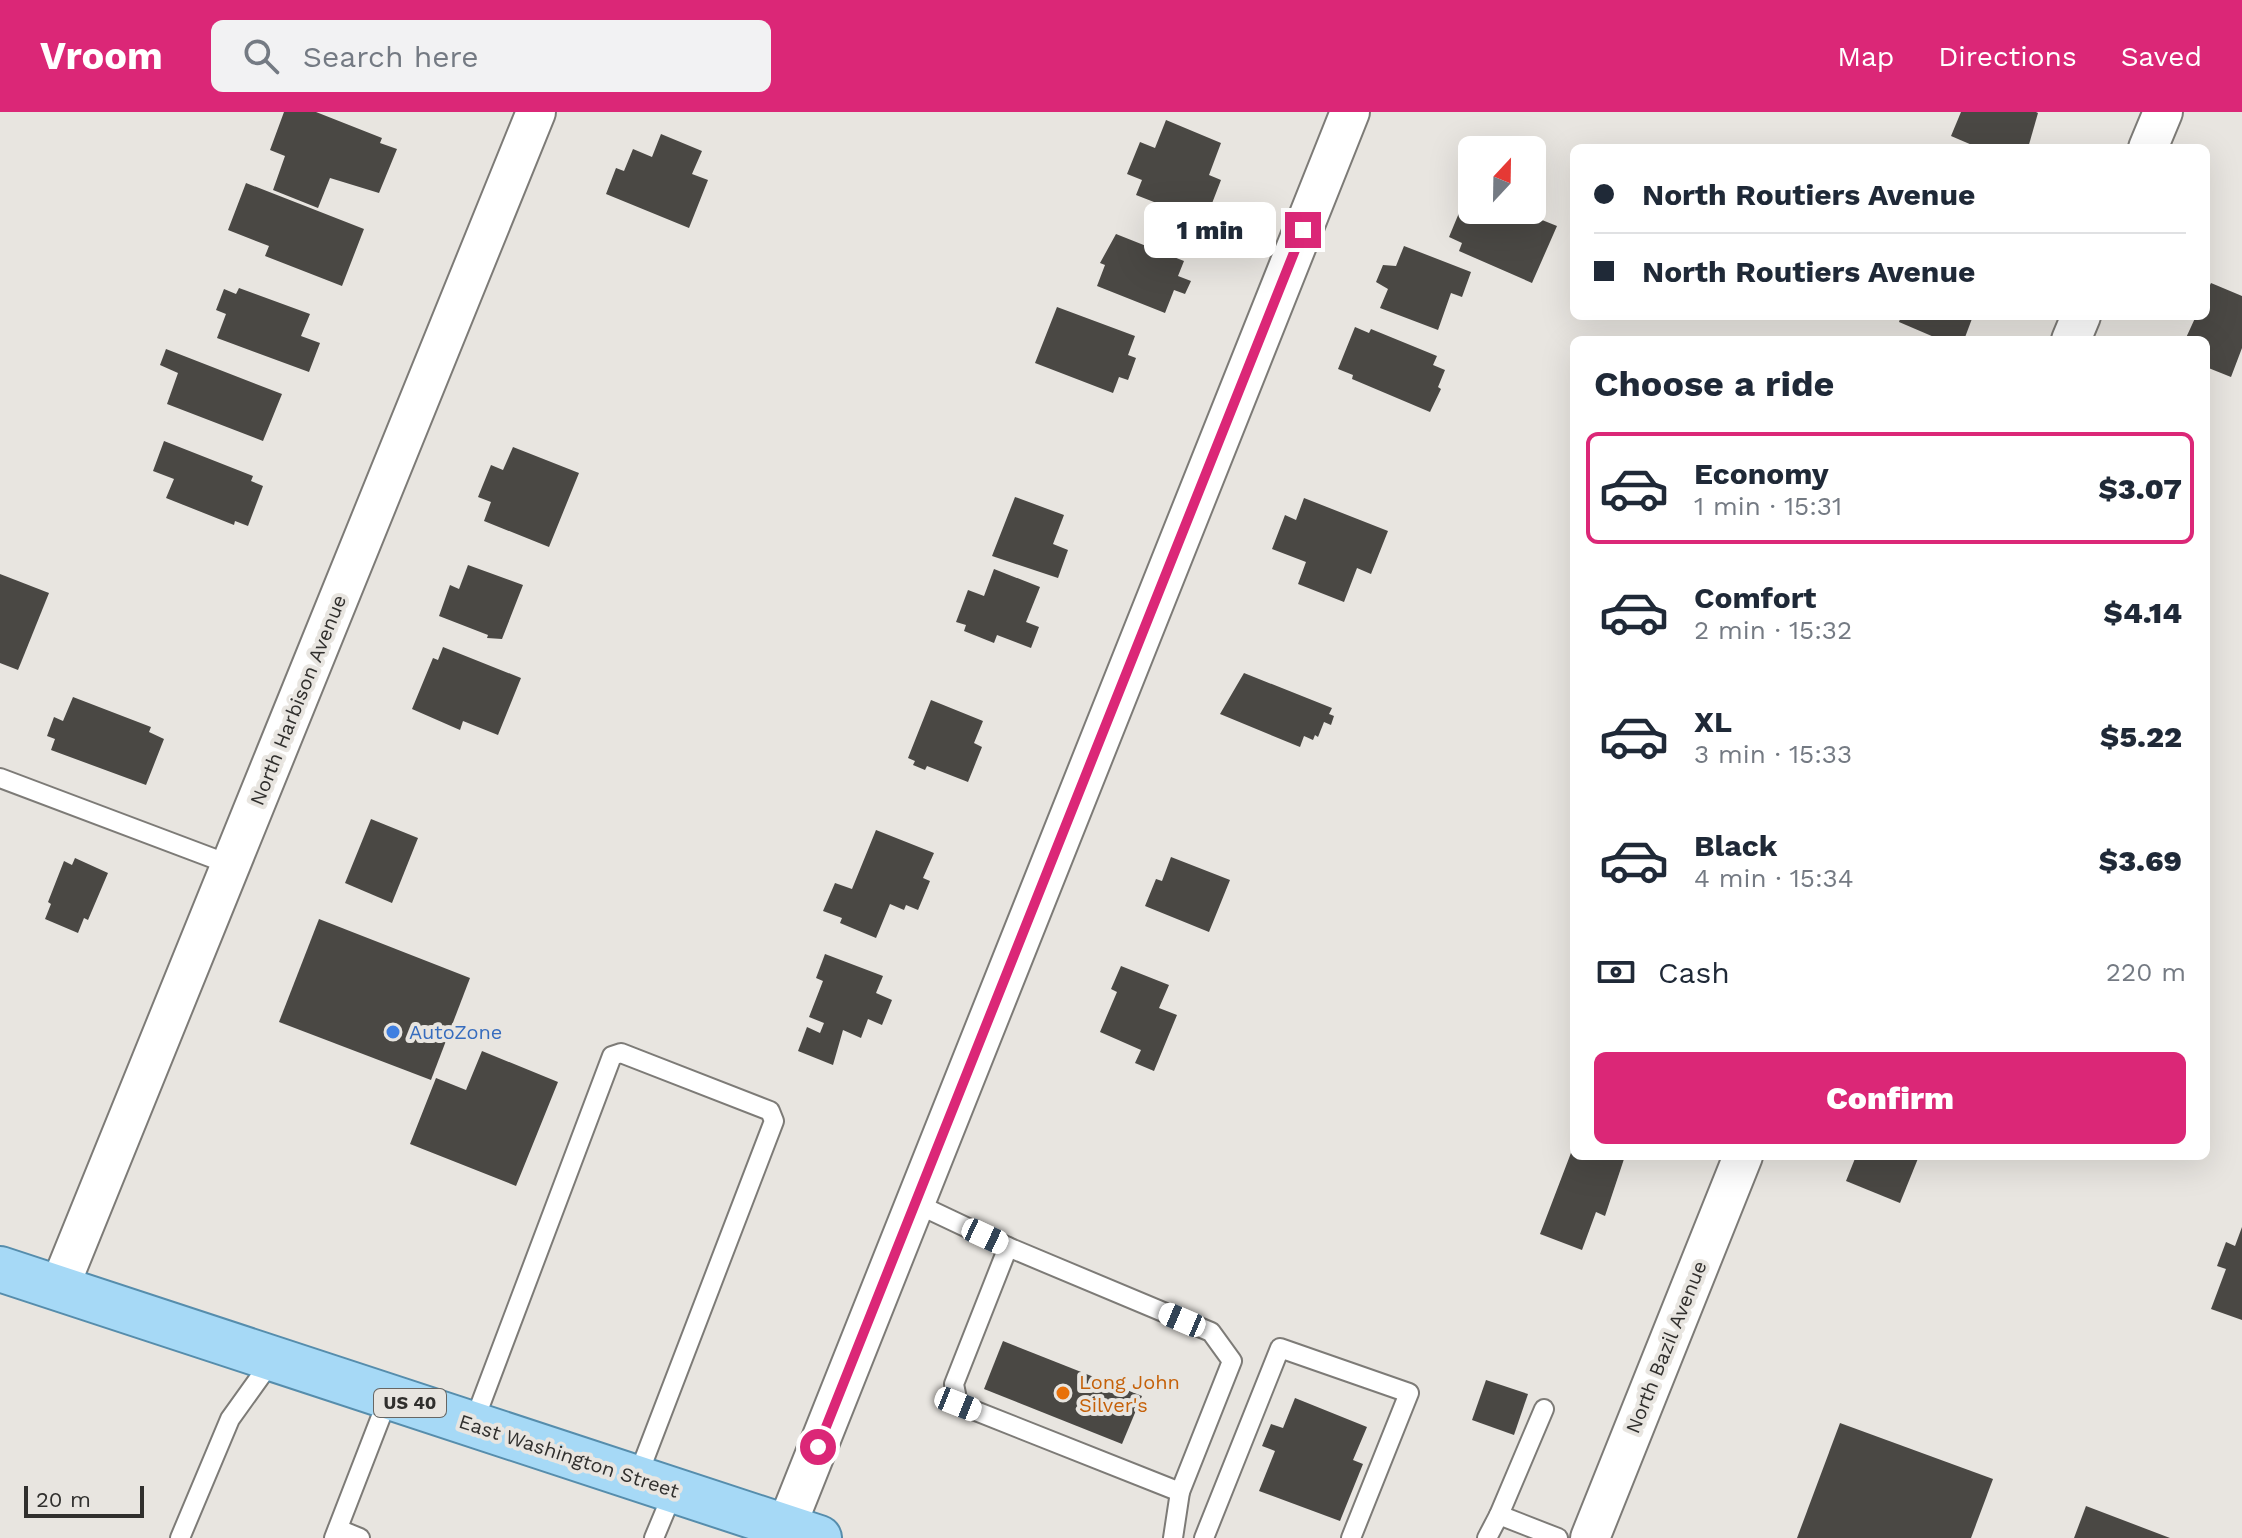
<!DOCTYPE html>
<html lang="en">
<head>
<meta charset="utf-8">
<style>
  :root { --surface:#fff; --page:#f2f2f3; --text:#1f2937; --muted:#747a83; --line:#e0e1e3; --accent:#db2777 }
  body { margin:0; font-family:"Work Sans",sans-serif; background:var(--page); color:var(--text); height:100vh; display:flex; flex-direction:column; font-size:30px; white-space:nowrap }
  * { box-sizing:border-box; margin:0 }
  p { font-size:26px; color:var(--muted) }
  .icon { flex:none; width:44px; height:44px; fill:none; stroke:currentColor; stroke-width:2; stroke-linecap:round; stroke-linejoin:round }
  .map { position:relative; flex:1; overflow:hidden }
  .sheet { position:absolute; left:1570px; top:224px; width:640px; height:824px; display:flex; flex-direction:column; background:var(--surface); border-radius:12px; box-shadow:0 8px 32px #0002 }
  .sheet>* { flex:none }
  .banner { position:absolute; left:1570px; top:32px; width:640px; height:176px; border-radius:12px; box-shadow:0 8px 32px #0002; display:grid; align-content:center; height:176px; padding:0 24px; background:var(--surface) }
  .needle { width:52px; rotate:22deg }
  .controls { position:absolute; left:1458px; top:24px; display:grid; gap:16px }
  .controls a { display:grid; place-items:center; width:88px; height:88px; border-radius:12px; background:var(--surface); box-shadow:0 8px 32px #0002; font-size:40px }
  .scale { position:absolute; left:24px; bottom:20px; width:120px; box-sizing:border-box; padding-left:8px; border:4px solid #302f2d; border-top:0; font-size:22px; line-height:28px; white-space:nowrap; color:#302f2d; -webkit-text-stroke:6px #e8e5e0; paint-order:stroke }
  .end { position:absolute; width:36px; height:36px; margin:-18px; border:10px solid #db2777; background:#fff; box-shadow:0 0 0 4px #fff }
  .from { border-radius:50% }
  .bubble { position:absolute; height:56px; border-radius:12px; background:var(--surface); box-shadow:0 8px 32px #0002; font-size:26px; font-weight:800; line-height:56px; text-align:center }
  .car { position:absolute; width:24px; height:48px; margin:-24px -12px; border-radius:10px; box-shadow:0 0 6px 2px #0007; background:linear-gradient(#fff 24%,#345 0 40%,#fff 0 76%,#345 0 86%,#fff 0) }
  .banner b { display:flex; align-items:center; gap:28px; height:76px; font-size:30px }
  .banner b+b { border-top:2px solid var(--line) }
  .banner i { width:20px; height:20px; background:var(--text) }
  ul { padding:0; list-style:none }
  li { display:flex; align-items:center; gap:24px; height:112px; margin:0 16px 12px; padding:0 8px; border:4px solid transparent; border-radius:12px }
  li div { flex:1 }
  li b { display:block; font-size:30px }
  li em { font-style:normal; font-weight:800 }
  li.on { border-color:var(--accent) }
  li>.icon { width:72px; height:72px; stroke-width:1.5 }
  h2 { padding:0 24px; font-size:36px; line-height:96px }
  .pay { display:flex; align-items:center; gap:20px; height:88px; padding:0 24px; font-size:30px }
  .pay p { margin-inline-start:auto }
  .cta { display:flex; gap:16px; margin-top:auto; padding:16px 24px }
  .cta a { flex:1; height:92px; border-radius:12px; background:var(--accent); color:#fff; font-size:32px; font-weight:800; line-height:92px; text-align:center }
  header { display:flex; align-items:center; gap:48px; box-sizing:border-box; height:112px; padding:0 40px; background:var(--accent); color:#fff }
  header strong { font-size:38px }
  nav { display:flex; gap:44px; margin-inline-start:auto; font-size:28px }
  .search { width:560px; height:72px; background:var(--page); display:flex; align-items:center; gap:20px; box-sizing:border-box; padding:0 28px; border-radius:12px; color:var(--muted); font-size:30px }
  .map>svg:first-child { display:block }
  .building { fill:#4a4844 }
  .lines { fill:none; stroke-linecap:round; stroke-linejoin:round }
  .service-casing { stroke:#7d7b77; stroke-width:22 }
  .minor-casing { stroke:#7d7b77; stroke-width:42 }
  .primary-casing { stroke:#568dac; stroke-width:48 }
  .service { stroke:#fff; stroke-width:18 }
  .minor { stroke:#fff; stroke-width:38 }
  .primary { stroke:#a6d9f6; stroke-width:44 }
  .route { stroke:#db2777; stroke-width:10 }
  .shop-dot { fill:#3f7fe0; stroke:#e8e5e0; stroke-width:3 }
  .food-dot { fill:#e8710a; stroke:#e8e5e0; stroke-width:3 }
  .labels { text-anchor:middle; stroke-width:8; stroke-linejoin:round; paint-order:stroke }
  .shield { fill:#e8e5e0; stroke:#676663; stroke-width:2 }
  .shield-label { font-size:18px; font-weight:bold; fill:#302f2d }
  .street-label { font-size:20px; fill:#302f2d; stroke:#e8e5e0 }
  .shop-label { font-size:20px; fill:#366cbe; stroke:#e8e5e0; text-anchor:start }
  .food-label { font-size:20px; fill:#c56008; stroke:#e8e5e0; text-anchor:start }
</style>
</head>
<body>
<header>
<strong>Vroom</strong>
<div class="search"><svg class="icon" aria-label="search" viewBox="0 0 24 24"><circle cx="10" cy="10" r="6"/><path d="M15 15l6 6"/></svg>Search here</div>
<nav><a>Map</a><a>Directions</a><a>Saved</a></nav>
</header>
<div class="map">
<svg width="2242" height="1426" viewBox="0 0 2242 1426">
  <rect width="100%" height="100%" fill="#e8e5e0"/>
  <g class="building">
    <polygon points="284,0 316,0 382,26 380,31 397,37 379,81 330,66 318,96 273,78 285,44 270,38"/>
    <polygon points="1961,0 2036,0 2038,1 2028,36 1979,36 1951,24"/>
    <polygon points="1166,8 1221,31 1209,63 1221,68 1206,107 1196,103 1195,106 1136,83 1142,68 1127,62 1140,30 1155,36"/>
    <polygon points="661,22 702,39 692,62 708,68 689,116 606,82 616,56 624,59 633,37 652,45"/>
    <polygon points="246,71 364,117 342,174 265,144 269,134 228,118"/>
    <polygon points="1466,84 1472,87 1472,98 1517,98 1557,114 1532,171 1459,139 1462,131 1449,125"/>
    <polygon points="1116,122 1184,149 1178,164 1191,169 1185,182 1174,178 1165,201 1097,174 1105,153 1100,151"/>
    <polygon points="1404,134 1471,160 1462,185 1451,181 1438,218 1380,196 1388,177 1376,170 1383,153 1396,154"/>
    <polygon points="2211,171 2242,184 2242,236 2231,265 2206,255 2206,228 2185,228 2196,204 2206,204 2206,181"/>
    <polygon points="239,176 310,202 301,224 320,231 309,260 217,226 226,202 216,198 224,177 236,182"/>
    <polygon points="1057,195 1135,224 1128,243 1136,246 1128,268 1119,265 1113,281 1035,251"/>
    <polygon points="1901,204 1973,204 1964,228 1947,225 1941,228 1899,210"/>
    <polygon points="1355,215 1369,221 1371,217 1437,244 1433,253 1445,258 1438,275 1441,277 1430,300 1352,267 1353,263 1338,257"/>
    <polygon points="166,237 282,282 263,329 167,292 178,261 160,253"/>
    <polygon points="164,329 253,364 251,369 263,374 248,414 235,409 234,413 166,386 174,367 153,359"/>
    <polygon points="513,335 579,361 549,435 484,409 491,390 478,385 491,353 503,358"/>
    <polygon points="1015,385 1064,403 1053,432 1068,438 1058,466 992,444"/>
    <polygon points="1304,386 1388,419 1371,462 1357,456 1344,490 1298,472 1306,450 1272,437 1285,403 1296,408"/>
    <polygon points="468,453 523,473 502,527 487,526 488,523 439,504 450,473 459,477"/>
    <polygon points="994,457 1040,475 1026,510 1039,515 1031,536 997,523 994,531 964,519 966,513 956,510 968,478 984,484"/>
    <polygon points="0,462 49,481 18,558 0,551"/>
    <polygon points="443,535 521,566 498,623 463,609 460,618 412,597 433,546 438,548"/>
    <polygon points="1244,561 1332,596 1329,602 1334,604 1331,613 1324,610 1318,625 1315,623 1313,628 1304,624 1300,635 1220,602"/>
    <polygon points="73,585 151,615 149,620 164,627 146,673 51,638 55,627 47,624 54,605 63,609"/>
    <polygon points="931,588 983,609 974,631 982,635 968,670 927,654 925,658 913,653 915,649 908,646"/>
    <polygon points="371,707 418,726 392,791 345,771"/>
    <polygon points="876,718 934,741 923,766 930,769 918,798 906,793 904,798 890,792 876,826 840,811 842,806 823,799 835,771 852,777"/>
    <polygon points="1171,745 1230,768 1209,820 1145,794 1156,767 1162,769"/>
    <polygon points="75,746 108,761 88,808 84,806 78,821 45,807 51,792 48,790 64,749 72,753"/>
    <polygon points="319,807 470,866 431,968 279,910"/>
    <polygon points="825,842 883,864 876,881 892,888 882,913 868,907 861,926 843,918 833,953 798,939 807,915 820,921 824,911 809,905 823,869 816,866"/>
    <polygon points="1121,854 1169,873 1159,896 1177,903 1154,959 1135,951 1141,938 1100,920 1117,880 1111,877"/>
    <polygon points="482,939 558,970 516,1074 410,1032 436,966 466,978"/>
    <polygon points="1574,1033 1574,1044 1625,1044 1605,1104 1596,1100 1582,1138 1540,1122"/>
    <polygon points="1856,1044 1919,1044 1900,1091 1846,1069"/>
    <polygon points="2242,1115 2242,1208 2211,1197 2226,1157 2217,1154 2226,1130 2235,1134"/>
    <polygon points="1003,1229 1142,1284 1122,1332 984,1277"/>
    <polygon points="1486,1268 1528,1282 1514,1323 1472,1308"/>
    <polygon points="1295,1286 1367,1315 1353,1348 1363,1352 1340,1409 1259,1379 1275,1339 1262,1334 1271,1312 1283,1316"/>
    <polygon points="1840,1311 1993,1367 1971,1426 1797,1426"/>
    <polygon points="2086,1394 2170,1426 2074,1426"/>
  </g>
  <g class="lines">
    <defs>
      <g id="service">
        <polyline points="0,666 231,753"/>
        <polyline points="915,1091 1008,1135 1211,1220 1232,1249 1180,1380 1173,1426"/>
        <polyline points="1008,1135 954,1272 958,1292 1180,1380"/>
        <polyline points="1544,1297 1499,1403 1558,1426"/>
        <polyline points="473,1312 612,944 621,941 770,999 774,1009 637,1366"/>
        <polyline points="338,1417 360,1426"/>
        <polyline points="180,1426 230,1307 273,1247"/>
        <polyline points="334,1426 389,1284"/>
        <polyline points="654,1426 674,1378"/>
        <polyline points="1204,1426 1280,1236 1409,1281 1351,1426"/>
        <polyline points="1487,1426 1499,1403"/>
      </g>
      <g id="minor">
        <polyline points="2148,36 2163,0"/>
        <polyline points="2071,228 2081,204"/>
        <polyline points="59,1176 536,0"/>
        <polyline points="786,1415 1350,0"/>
        <polyline points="1590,1426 1743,1044"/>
      </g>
      <polyline id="primary" points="0,1157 819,1426"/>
    </defs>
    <use href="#service" class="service-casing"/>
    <use href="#minor" class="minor-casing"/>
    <use href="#primary" class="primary-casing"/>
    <use href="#service" class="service"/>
    <use href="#minor" class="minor"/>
    <use href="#primary" class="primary"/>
  </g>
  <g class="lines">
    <polyline class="route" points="818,1335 1303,118"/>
  </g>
  <circle class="shop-dot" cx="393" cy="920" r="8"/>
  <circle class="food-dot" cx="1063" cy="1281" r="8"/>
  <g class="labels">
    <rect class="shield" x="374" y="1277" width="72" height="28" rx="6"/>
    <g class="shield-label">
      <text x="410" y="1297">US 40</text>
    </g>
    <g class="street-label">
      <text transform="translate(298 588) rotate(-68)" y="7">North Harbison Avenue</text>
      <text transform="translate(1666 1235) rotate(-68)" y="7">North Bazil Avenue</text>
      <text transform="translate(569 1344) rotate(18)" y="7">East Washington Street</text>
    </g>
    <g class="shop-label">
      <text x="409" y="927">AutoZone</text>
    </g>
    <g class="food-label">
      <text x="1079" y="1277">Long John<tspan x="1079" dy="23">Silver's</tspan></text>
    </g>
  </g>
</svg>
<div class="controls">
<a><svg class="needle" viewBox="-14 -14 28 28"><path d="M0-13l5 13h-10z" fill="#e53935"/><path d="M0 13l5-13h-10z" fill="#747a83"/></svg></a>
</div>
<div class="scale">20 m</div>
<i class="end from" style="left:818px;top:1335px"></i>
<i class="end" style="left:1303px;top:118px"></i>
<div class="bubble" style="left:1144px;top:90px;width:132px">1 min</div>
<i class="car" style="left:985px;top:1124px;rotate:115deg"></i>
<i class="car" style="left:1182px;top:1208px;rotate:293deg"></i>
<i class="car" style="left:958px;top:1292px;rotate:112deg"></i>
<div class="banner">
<b><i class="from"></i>North Routiers Avenue</b>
<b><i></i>North Routiers Avenue</b>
</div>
<section class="sheet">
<h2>Choose a ride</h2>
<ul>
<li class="on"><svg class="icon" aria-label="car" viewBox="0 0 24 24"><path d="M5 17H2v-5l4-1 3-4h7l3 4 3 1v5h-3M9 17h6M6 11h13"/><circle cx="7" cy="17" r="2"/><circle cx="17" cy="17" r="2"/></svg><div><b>Economy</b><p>1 min · 15:31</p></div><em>$3.07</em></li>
<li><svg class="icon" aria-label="car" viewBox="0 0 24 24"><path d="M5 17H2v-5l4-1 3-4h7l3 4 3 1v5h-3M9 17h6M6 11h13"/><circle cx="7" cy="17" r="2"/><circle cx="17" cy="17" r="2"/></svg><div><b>Comfort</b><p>2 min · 15:32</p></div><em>$4.14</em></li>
<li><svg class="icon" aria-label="car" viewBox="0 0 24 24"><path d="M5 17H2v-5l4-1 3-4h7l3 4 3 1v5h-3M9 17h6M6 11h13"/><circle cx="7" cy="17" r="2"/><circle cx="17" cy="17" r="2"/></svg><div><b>XL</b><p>3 min · 15:33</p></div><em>$5.22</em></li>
<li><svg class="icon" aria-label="car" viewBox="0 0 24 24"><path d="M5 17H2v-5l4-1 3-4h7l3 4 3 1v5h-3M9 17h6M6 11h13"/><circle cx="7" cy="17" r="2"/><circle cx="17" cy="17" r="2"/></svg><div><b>Black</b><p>4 min · 15:34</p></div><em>$3.69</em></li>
</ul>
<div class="pay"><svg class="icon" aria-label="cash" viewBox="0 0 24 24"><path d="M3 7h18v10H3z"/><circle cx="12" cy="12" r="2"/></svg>Cash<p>220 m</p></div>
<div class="cta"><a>Confirm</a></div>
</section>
</div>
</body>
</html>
